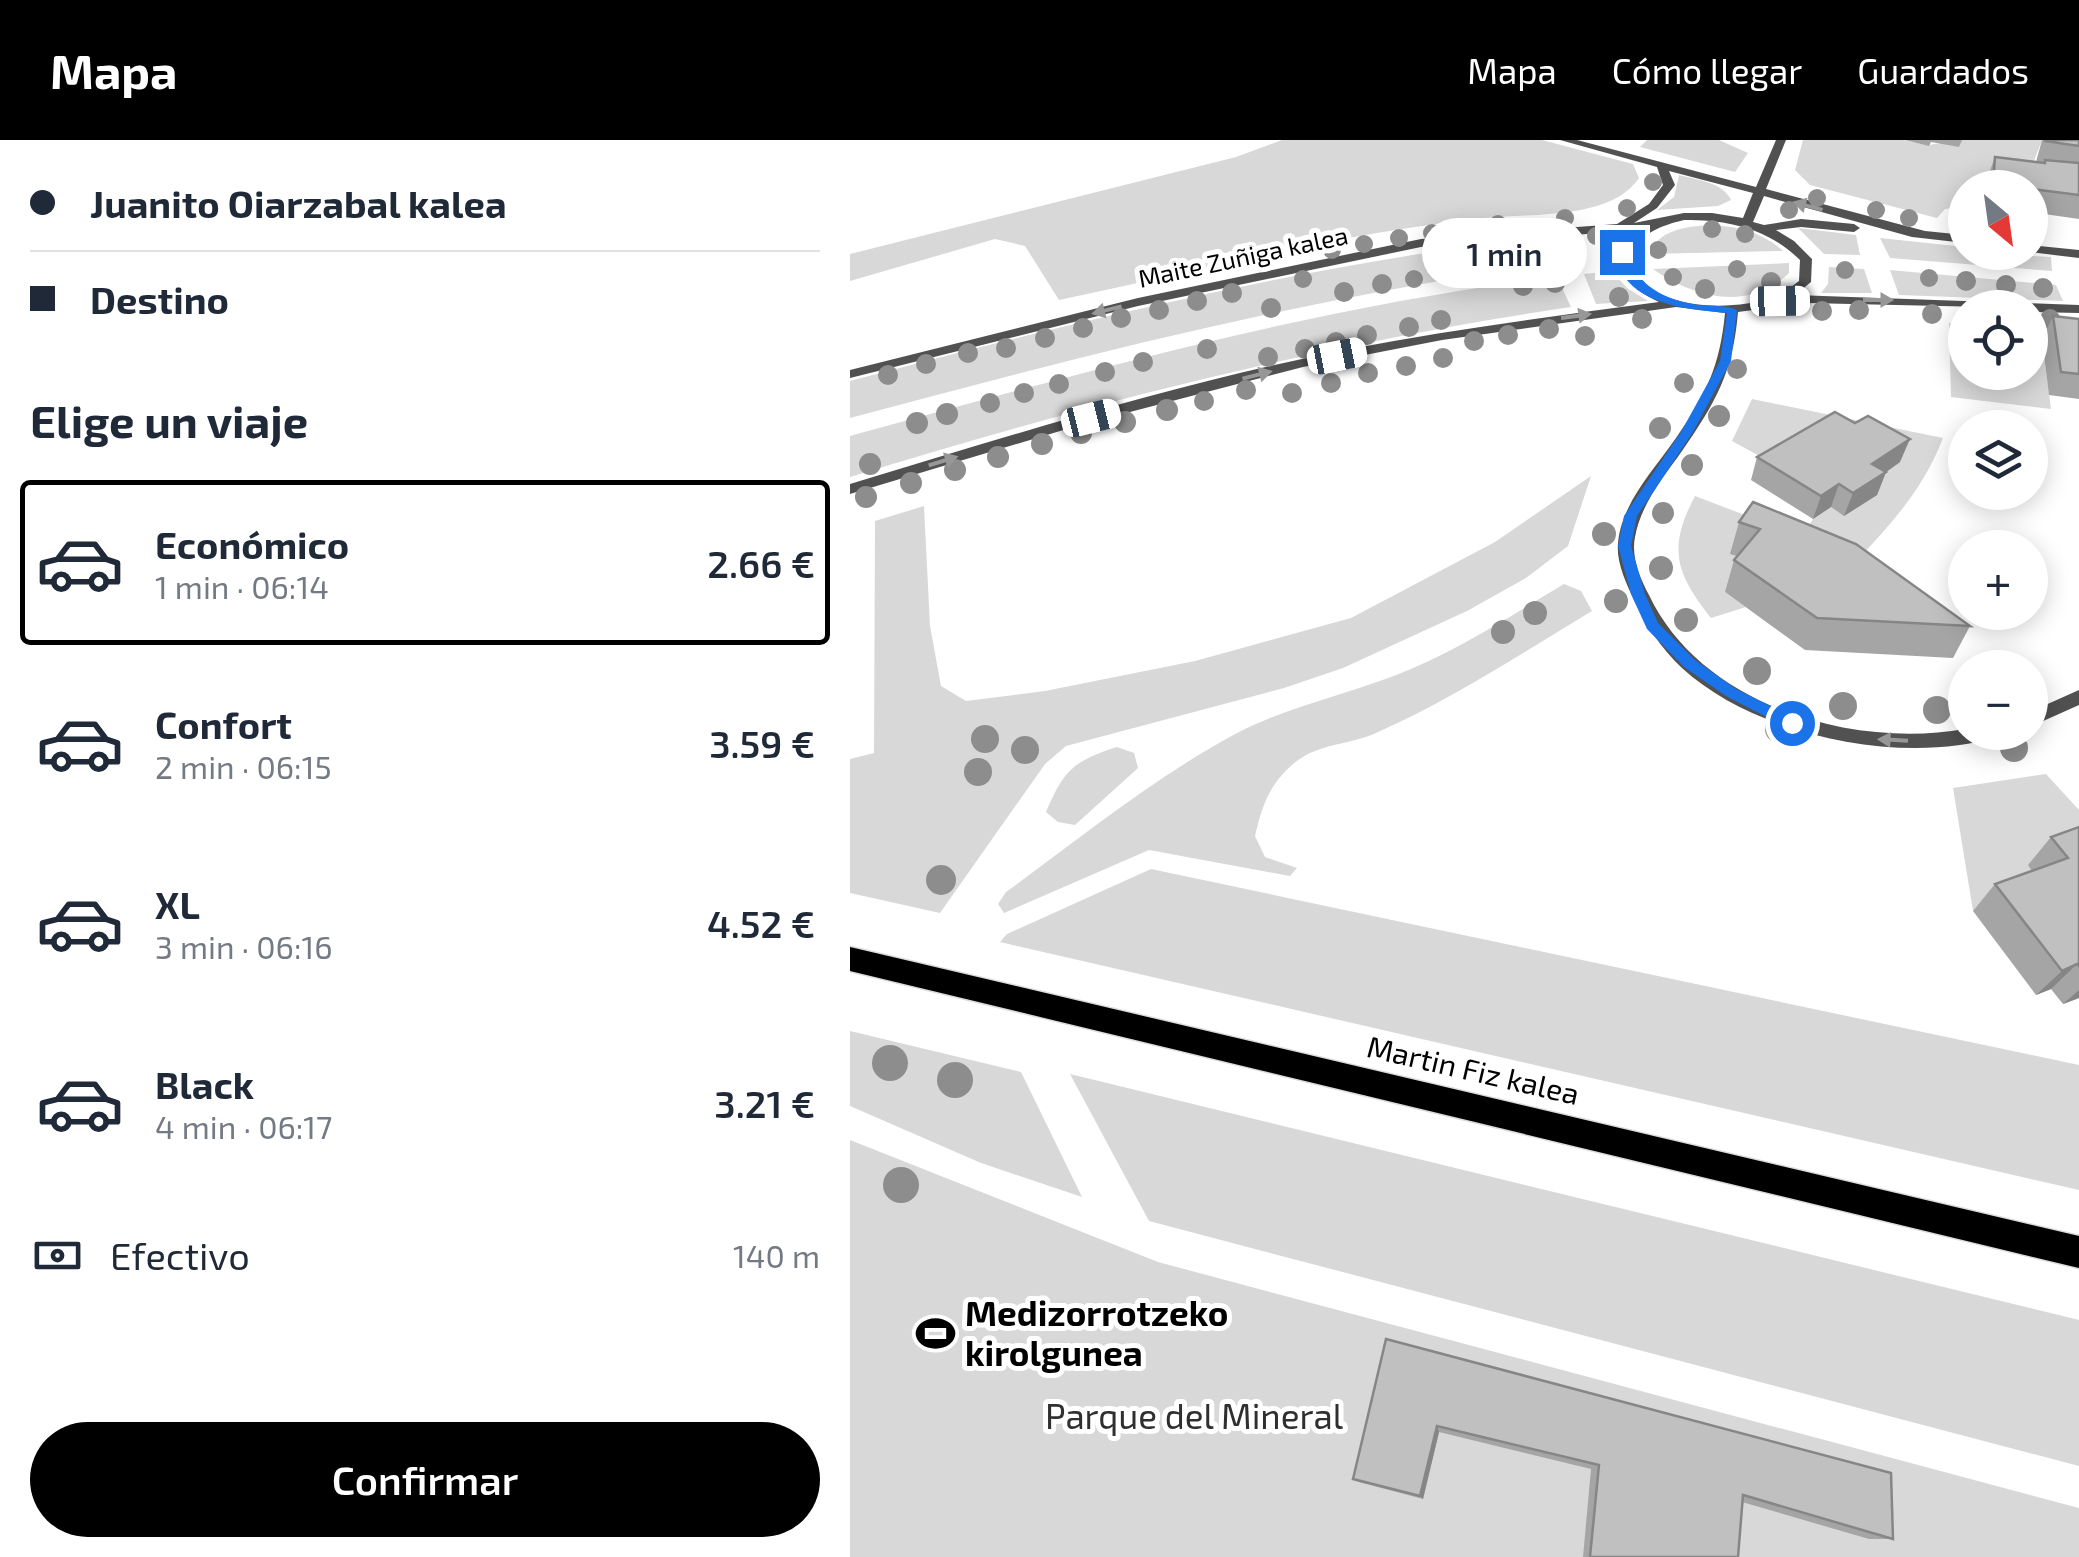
<!DOCTYPE html>
<html lang="es">
<head>
<meta charset="utf-8">
<style>
  :root { --surface:#fff; --page:#f2f2f3; --text:#1f2937; --muted:#747a83; --line:#e0e1e3; --accent:#000 }
  body { margin:0; font-family:"Exo 2",sans-serif; background:var(--page); color:var(--text); height:100vh; display:flex; flex-direction:column; font-size:38px; white-space:nowrap }
  * { box-sizing:border-box; margin:0 }
  p { font-size:32px; color:var(--muted) }
  .icon { flex:none; width:55px; height:55px; fill:none; stroke:currentColor; stroke-width:2; stroke-linecap:round; stroke-linejoin:round }
  .map { position:relative; flex:1; overflow:hidden }
  .panel { display:flex; flex-direction:column; background:var(--surface); width:850px }
  .panel>* { flex:none }
  .guide { display:grid; align-content:center; height:220px; padding:0 30px; background:var(--surface) }
  .needle { width:65px; rotate:151deg }
  .controls { position:absolute; left:1098px; top:30px; display:grid; gap:20px }
  .controls a { display:grid; place-items:center; width:100px; height:100px; border-radius:50%; background:var(--surface); box-shadow:0 5px 25px #0003; font-size:50px }
  .end { position:absolute; width:45px; height:45px; margin:-22px; border:12px solid #1a73e8; background:#fff; box-shadow:0 0 0 5px #fff }
  .from { border-radius:50% }
  .bubble { position:absolute; height:70px; border-radius:35px; background:var(--surface); box-shadow:0 5px 25px #0003; font-size:32px; font-weight:600; line-height:70px; text-align:center }
  .car { position:absolute; width:30px; height:60px; margin:-30px -15px; border-radius:12px; box-shadow:0 0 8px 2px #0007; background:linear-gradient(#fff 24%,#345 0 40%,#fff 0 76%,#345 0 86%,#fff 0) }
  .guide b { display:flex; align-items:center; gap:35px; height:95px; font-size:38px }
  .guide b+b { border-top:2px solid var(--line) }
  .guide i { width:25px; height:25px; background:var(--text) }
  ul { padding:0; list-style:none }
  li { display:flex; align-items:center; gap:30px; height:165px; margin:0 20px 15px; padding:0 10px; border:5px solid transparent; border-radius:10px }
  li div { flex:1 }
  li b { display:block; font-size:38px }
  li em { font-style:normal; font-weight:600 }
  li.selected { border-color:var(--accent) }
  li>.icon { width:90px; height:90px; stroke-width:1.5 }
  h2 { padding:0 30px; font-size:45px; line-height:120px }
  .pay { display:flex; align-items:center; gap:25px; height:110px; padding:0 30px; font-size:38px }
  .pay p { margin-inline-start:auto }
  .action { display:flex; gap:20px; margin-top:auto; padding:20px 30px }
  .action a { flex:1; height:115px; border-radius:60px; background:var(--accent); color:#fff; font-size:40px; font-weight:600; line-height:115px; text-align:center }
  header { display:flex; align-items:center; gap:60px; box-sizing:border-box; height:140px; padding:0 50px; background:var(--accent); color:#fff }
  header strong { font-size:48px }
  nav { display:flex; gap:55px; margin-inline-start:auto; font-size:35px }
  main { display:flex; flex:1; min-height:0 }
  .map>svg:first-child { display:block }
  .green { fill:#d8d8d8 }
  .lines { fill:none; stroke-linecap:round; stroke-linejoin:round }
  .primary-casing { stroke:#dbdbdb; stroke-width:3 }
  .minor { fill:#515151; fill-rule:evenodd }
  .primary { fill:#000; fill-rule:evenodd }
  .tree { fill:#8d8d8d }
  .wall { fill:#a5a5a5 }
  .shaded-wall { fill:#868686 }
  .building { fill:#c0c0c0; stroke:#868686; stroke-width:2.5 }
  .oneway { fill:#979797 }
  .route { fill:#1a73e8 }
  .labels { text-anchor:middle; stroke-width:10; stroke-linejoin:round; paint-order:stroke }
  .far-street-label { font-size:25px; fill:#000; stroke:#fff }
  .street-label { font-size:30px; fill:#000; stroke:#fff }
  .near-poi-label { font-size:35px; font-weight:bold; fill:#000; stroke:#fff; text-anchor:start }
  .near-park-label { font-size:35px; fill:#2f2f2f; stroke:#fff }
</style>
</head>
<body>
<header>
<strong>Mapa</strong>
<nav><a>Mapa</a><a>Cómo llegar</a><a>Guardados</a></nav>
</header>
<main>
<section class="panel">
<div class="guide">
<b><i class="from"></i>Juanito Oiarzabal kalea</b>
<b><i></i>Destino</b>
</div>
<h2>Elige un viaje</h2>
<ul>
<li class="selected"><svg class="icon" aria-label="car" viewBox="0 0 24 24"><path d="M5 17H2v-5l4-1 3-4h7l3 4 3 1v5h-3M9 17h6M6 11h13"/><circle cx="7" cy="17" r="2"/><circle cx="17" cy="17" r="2"/></svg><div><b>Económico</b><p>1 min · 06:14</p></div><em>2.66 €</em></li>
<li><svg class="icon" aria-label="car" viewBox="0 0 24 24"><path d="M5 17H2v-5l4-1 3-4h7l3 4 3 1v5h-3M9 17h6M6 11h13"/><circle cx="7" cy="17" r="2"/><circle cx="17" cy="17" r="2"/></svg><div><b>Confort</b><p>2 min · 06:15</p></div><em>3.59 €</em></li>
<li><svg class="icon" aria-label="car" viewBox="0 0 24 24"><path d="M5 17H2v-5l4-1 3-4h7l3 4 3 1v5h-3M9 17h6M6 11h13"/><circle cx="7" cy="17" r="2"/><circle cx="17" cy="17" r="2"/></svg><div><b>XL</b><p>3 min · 06:16</p></div><em>4.52 €</em></li>
<li><svg class="icon" aria-label="car" viewBox="0 0 24 24"><path d="M5 17H2v-5l4-1 3-4h7l3 4 3 1v5h-3M9 17h6M6 11h13"/><circle cx="7" cy="17" r="2"/><circle cx="17" cy="17" r="2"/></svg><div><b>Black</b><p>4 min · 06:17</p></div><em>3.21 €</em></li>
</ul>
<div class="pay"><svg class="icon" aria-label="cash" viewBox="0 0 24 24"><path d="M3 7h18v10H3z"/><circle cx="12" cy="12" r="2"/></svg>Efectivo<p>140 m</p></div>
<div class="action"><a>Confirmar</a></div>
</section>
<div class="map">
<svg width="1229" height="1417" viewBox="0 0 1229 1417">
  <rect width="100%" height="100%" fill="#fff"/>
  <g class="green">
    <path d="M432,0H692L783,24L789,38C761,80 682,73 634,78C491,93 349,131 209,160L175,106L145,99L0,141V114L386,17Z"/>
    <polygon points="797,0 869,0 898,13 885,32 790,7"/>
    <polygon points="953,0 1053,0 1078,5 1112,0 1192,0 1182,26 1137,39 1136,47 1115,48 1115,67 1095,69 1087,78 960,45 945,30"/>
    <path d="M829,35C847,40 873,42 881,60L868,66L807,70L824,57Z"/>
    <path d="M861,85C889,87 912,92 933,111L797,114C812,89 833,87 861,85Z"/>
    <polygon points="948,88 1006,95 1010,115 974,114"/>
    <path d="M698,96L708,123C468,155 234,215 0,278V241C230,180 461,124 698,96Z"/>
    <polygon points="1030,98 1115,107 1115,112 1201,117 1202,131 1040,118"/>
    <path d="M939,123V133C899,172 844,158 803,129Z"/>
    <polygon points="979,127 1014,129 1022,153 971,153 978,144"/>
    <polygon points="1040,130 1206,145 1213,161 1049,155"/>
    <polygon points="762,131 777,148 798,161 746,164 734,134"/>
    <path d="M707,137L721,167C476,203 237,264 0,337V296L7,294C238,231 469,166 707,137Z"/>
    <polygon points="1099,183 1115,184 1115,232 1180,232 1180,187 1229,189 1192,200 1201,269 1101,257"/>
    <path d="M902,259L1093,298C1074,347 1045,380 1009,418L900,421L875,452L896,467L861,478C826,433 817,409 845,356L952,397L963,379L981,367L994,375L1026,355L926,325L882,301Z"/>
    <polygon points="741,336 718,406 676,438 617,471 493,528 434,548 216,606 195,624 90,773 0,753 0,619 24,613 25,381 74,366 80,486 91,546 116,561 195,551 345,521 501,478 645,402"/>
    <path d="M714,444L731,451L742,471C672,513 603,559 528,592C499,606 469,602 443,624C419,645 412,666 405,696L415,717L447,728L440,736L299,710L154,773L148,764L156,752C232,697 306,636 389,592C442,565 505,553 561,529C615,506 664,474 714,444Z"/>
    <path d="M267,607L284,613L288,628L225,685L208,682L196,672C214,630 223,621 267,607Z"/>
    <polygon points="1196,634 1229,670 1229,711 1179,724 1194,745 1123,771 1103,648"/>
    <polygon points="301,729 1229,925 1229,1050 150,802 157,794"/>
    <polygon points="0,891 171,932 232,1057 131,1023 0,966"/>
    <polygon points="220,934 1229,1180 1229,1326 299,1081"/>
    <polygon points="0,1000 308,1122 1229,1368 1229,1417 0,1417"/>
  </g>
  <g class="lines">
    <defs>
      <polygon id="primary" points="0,807 1229,1096 1229,1128 0,831"/>
    </defs>
    <use href="#primary" class="primary-casing"/>
    <g class="minor">
      <path d="M710,0H727L906,47L926,0H936L916,49L1075,91L1115,95V103L1062,97L914,56L903,82L914,85L951,79L1004,84L1010,88L1004,92L951,87L926,90L944,101L962,119L961,142L945,155L1229,165V173L1180,172V168L957,163L888,172C883,232 866,262 832,311C813,338 791,364 785,397C781,417 790,438 799,455C851,565 1001,609 1115,589V592H1149L1147,597C1052,626 906,596 832,528C811,508 796,486 784,460C776,443 766,422 768,403C772,362 804,330 826,298C856,255 870,226 875,173L826,167L592,200L453,227L230,285L0,354V344C165,294 331,242 500,209C603,189 706,176 809,162C787,152 771,138 766,113L787,90L571,107L288,166L0,238V230L288,158L571,99L767,84L799,64L813,45L807,27ZM819,31L903,53L893,78L862,73H834L784,83L807,68L825,45ZM834,80C879,80 917,88 950,120L949,141C941,147 932,155 922,158C877,172 790,172 778,113C794,93 809,86 834,80Z"/>
      <polygon points="1180,105 1229,110 1229,118 1179,112"/>
      <polygon points="1229,550 1229,565 1180,587 1180,572"/>
    </g>
    <use href="#primary" class="primary"/>
  </g>
  <g class="tree">
    <circle cx="803" cy="42" r="9"/>
    <circle cx="967" cy="58" r="9"/>
    <circle cx="777" cy="68" r="9"/>
    <circle cx="939" cy="70" r="9"/>
    <circle cx="1026" cy="70" r="9"/>
    <circle cx="715" cy="78" r="9"/>
    <circle cx="1059" cy="78" r="9"/>
    <circle cx="648" cy="84" r="9"/>
    <circle cx="614" cy="89" r="9"/>
    <circle cx="862" cy="89" r="9"/>
    <circle cx="582" cy="93" r="9"/>
    <circle cx="895" cy="94" r="9"/>
    <circle cx="746" cy="96" r="9"/>
    <circle cx="549" cy="98" r="9"/>
    <circle cx="691" cy="100" r="9"/>
    <circle cx="514" cy="104" r="9"/>
    <circle cx="482" cy="110" r="9"/>
    <circle cx="808" cy="110" r="9"/>
    <circle cx="413" cy="123" r="9"/>
    <circle cx="632" cy="129" r="9"/>
    <circle cx="887" cy="129" r="9"/>
    <circle cx="995" cy="130" r="9"/>
    <circle cx="598" cy="133" r="9"/>
    <circle cx="823" cy="137" r="9"/>
    <circle cx="1079" cy="138" r="9"/>
    <circle cx="453" cy="139" r="9"/>
    <circle cx="564" cy="139" r="9"/>
    <circle cx="1116" cy="141" r="10"/>
    <circle cx="921" cy="142" r="10"/>
    <circle cx="705" cy="143" r="10"/>
    <circle cx="532" cy="144" r="10"/>
    <circle cx="1156" cy="145" r="10"/>
    <circle cx="673" cy="146" r="10"/>
    <circle cx="1193" cy="148" r="10"/>
    <circle cx="855" cy="149" r="10"/>
    <circle cx="494" cy="152" r="10"/>
    <circle cx="382" cy="153" r="10"/>
    <circle cx="769" cy="157" r="10"/>
    <circle cx="347" cy="161" r="10"/>
    <circle cx="421" cy="168" r="10"/>
    <circle cx="309" cy="170" r="10"/>
    <circle cx="1009" cy="170" r="10"/>
    <circle cx="972" cy="171" r="10"/>
    <circle cx="1082" cy="174" r="10"/>
    <circle cx="271" cy="178" r="10"/>
    <circle cx="792" cy="179" r="10"/>
    <circle cx="1200" cy="179" r="10"/>
    <circle cx="591" cy="180" r="10"/>
    <circle cx="559" cy="187" r="10"/>
    <circle cx="233" cy="188" r="10"/>
    <circle cx="699" cy="189" r="10"/>
    <circle cx="517" cy="195" r="10"/>
    <circle cx="658" cy="195" r="10"/>
    <circle cx="735" cy="196" r="10"/>
    <circle cx="195" cy="198" r="10"/>
    <circle cx="624" cy="201" r="10"/>
    <circle cx="486" cy="202" r="10"/>
    <circle cx="156" cy="208" r="10"/>
    <circle cx="357" cy="209" r="10"/>
    <circle cx="455" cy="209" r="10"/>
    <circle cx="118" cy="213" r="10"/>
    <circle cx="418" cy="217" r="10"/>
    <circle cx="593" cy="218" r="10"/>
    <circle cx="293" cy="222" r="10"/>
    <circle cx="76" cy="224" r="10"/>
    <circle cx="556" cy="226" r="10"/>
    <circle cx="887" cy="229" r="10"/>
    <circle cx="255" cy="232" r="10"/>
    <circle cx="518" cy="233" r="10"/>
    <circle cx="38" cy="235" r="10"/>
    <circle cx="481" cy="243" r="10"/>
    <circle cx="834" cy="243" r="10"/>
    <circle cx="209" cy="244" r="10"/>
    <circle cx="396" cy="250" r="10"/>
    <circle cx="174" cy="253" r="10"/>
    <circle cx="442" cy="253" r="10"/>
    <circle cx="354" cy="261" r="10"/>
    <circle cx="140" cy="263" r="10"/>
    <circle cx="317" cy="270" r="11"/>
    <circle cx="97" cy="274" r="11"/>
    <circle cx="869" cy="276" r="11"/>
    <circle cx="275" cy="282" r="11"/>
    <circle cx="67" cy="283" r="11"/>
    <circle cx="810" cy="288" r="11"/>
    <circle cx="231" cy="293" r="11"/>
    <circle cx="192" cy="304" r="11"/>
    <circle cx="148" cy="317" r="11"/>
    <circle cx="20" cy="324" r="11"/>
    <circle cx="842" cy="325" r="11"/>
    <circle cx="105" cy="330" r="11"/>
    <circle cx="61" cy="343" r="11"/>
    <circle cx="16" cy="357" r="11"/>
    <circle cx="813" cy="373" r="11"/>
    <circle cx="754" cy="394" r="12"/>
    <circle cx="811" cy="428" r="12"/>
    <circle cx="766" cy="461" r="12"/>
    <circle cx="685" cy="473" r="12"/>
    <circle cx="836" cy="480" r="12"/>
    <circle cx="653" cy="492" r="12"/>
    <circle cx="907" cy="531" r="14"/>
    <circle cx="993" cy="566" r="14"/>
    <circle cx="1087" cy="570" r="14"/>
    <circle cx="929" cy="589" r="14"/>
    <circle cx="135" cy="599" r="14"/>
    <circle cx="1164" cy="608" r="14"/>
    <circle cx="175" cy="610" r="14"/>
    <circle cx="128" cy="632" r="14"/>
    <circle cx="91" cy="740" r="15"/>
    <circle cx="40" cy="923" r="18"/>
    <circle cx="105" cy="940" r="18"/>
    <circle cx="51" cy="1045" r="18"/>
  </g>
  <g class="wall">
    <polygon points="1055,0 1112,0 1109,7 1081,2 1079,6"/>
    <polygon points="1192,0 1229,0 1229,79 1180,72 1180,48 1136,48 1137,39 1145,17 1186,22"/>
    <polygon points="1203,176 1229,179 1229,259 1199,255 1192,199"/>
    <polygon points="907,317 1050,322 1036,332 1027,355 994,376 981,367 963,379 901,340"/>
    <polygon points="903,362 1120,486 1103,518 955,510 875,452 884,420 887,416 880,414 889,382"/>
    <polygon points="1229,687 1229,858 1213,864 1201,849 1186,855 1123,771 1145,744 1182,731 1178,725 1201,697"/>
    <polygon points="536,1199 1043,1399 1019,1399 892,1362 888,1417 733,1417 741,1329 589,1292 573,1359 509,1342 503,1339"/>
  </g>
  <g class="shaded-wall">
    <polygon points="1060,299 1050,322 1036,332 1027,355 994,376 1003,353 1022,324"/>
    <polygon points="989,344 981,367 963,379 971,356"/>
    <polygon points="1227,824 1201,849 1186,855 1212,831"/>
    <polygon points="1229,850 1229,858 1213,864"/>
    <polygon points="587,1286 589,1292 573,1359 570,1356"/>
  </g>
  <g class="building">
    <polygon points="1229,0 1229,6 1195,1 1195,0"/>
    <polygon points="1145,17 1195,23 1195,20 1229,23 1229,55 1143,44"/>
    <polygon points="1203,176 1229,179 1229,234 1211,232"/>
    <polygon points="985,272 1005,283 1018,276 1060,299 1022,324 1036,332 1003,353 989,344 971,356 907,317"/>
    <polygon points="903,362 1006,404 1120,486 967,478 884,420 910,389 889,382"/>
    <polygon points="1229,687 1229,826 1227,824 1212,831 1145,744 1218,718 1201,697"/>
    <polygon points="536,1199 1041,1333 1043,1399 893,1355 888,1417 740,1417 749,1325 587,1286 570,1356 503,1339"/>
  </g>
  <defs><path id="oneway-solid" d="M-6-.8H1V-3.2L6.5 0L1 3.2V.8H-6Z" transform="scale(2.5)"/></defs>
  <g class="oneway">
    <use href="#oneway-solid" transform="translate(958 66) rotate(-165)"/>
    <use href="#oneway-solid" transform="translate(1028 160)"/>
    <use href="#oneway-solid" transform="translate(257 170) rotate(166)"/>
    <use href="#oneway-solid" transform="translate(726 176) rotate(-8)"/>
    <use href="#oneway-solid" transform="translate(407 235) rotate(-14)"/>
    <use href="#oneway-solid" transform="translate(93 321) rotate(-17)"/>
    <use href="#oneway-solid" transform="translate(1043 600) rotate(-177)"/>
  </g>
  <path class="route" d="M772,110L777,112C787,146 814,160 849,165C862,166 876,165 887,170L881,221L843,292L787,376L781,406L795,454L808,483L845,520L886,549L947,579V587H936L876,556L834,527L797,489L781,454L768,406L774,376L831,292L870,221L877,173C845,170 793,166 774,136C770,130 769,119 767,112Z"/>
  <defs>
    <symbol id="stadium-bare" viewBox="-9 -9 18 18"><path d="M0-5a6.5 5 0 1 0 0 10a6.5 5 0 1 0 0-10ZM-3.5-1.8h7v3.6h-7Z" fill="#000" stroke="#fff" stroke-width="2.5" paint-order="stroke"/></symbol>
  </defs>
  <g fill-rule="evenodd">
    <use href="#stadium-bare" x="58" y="1166" width="55" height="55"/>
  </g>
  <g class="labels">
    <g class="far-street-label">
      <text transform="translate(393 117) rotate(-12)" y="9">Maite Zuñiga kalea</text>
    </g>
    <g class="street-label">
      <text transform="translate(623 931) rotate(13)" y="10">Martin Fiz kalea</text>
    </g>
    <g class="near-poi-label">
      <text x="115" y="1186">Medizorrotzeko<tspan x="115" dy="40">kirolgunea</tspan></text>
    </g>
    <g class="near-park-label">
      <text x="344" y="1289">Parque del Mineral</text>
    </g>
  </g>
</svg>
<div class="controls">
<a><svg class="needle" viewBox="-14 -14 28 28"><path d="M0-13l5 13h-10z" fill="#e53935"/><path d="M0 13l5-13h-10z" fill="#747a83"/></svg></a>
<a><svg class="icon" aria-label="locate" viewBox="0 0 24 24"><circle cx="12" cy="12" r="6"/><path d="M12 2v4M12 18v4M2 12h4M18 12h4"/></svg></a>
<a><svg class="icon" aria-label="layers" viewBox="0 0 24 24"><path d="M12 4l9 5-9 5-9-5zM3 14l9 5 9-5"/></svg></a>
<a>+</a>
<a>−</a>
</div>
<i class="end from" style="left:942px;top:583px"></i>
<i class="end" style="left:772px;top:112px"></i>
<div class="bubble" style="left:572px;top:78px;width:165px">1 min</div>
<i class="car" style="left:930px;top:161px;rotate:89deg"></i>
<i class="car" style="left:487px;top:216px;rotate:79deg"></i>
<i class="car" style="left:241px;top:278px;rotate:76deg"></i>
</div>
</main>
</body>
</html>
